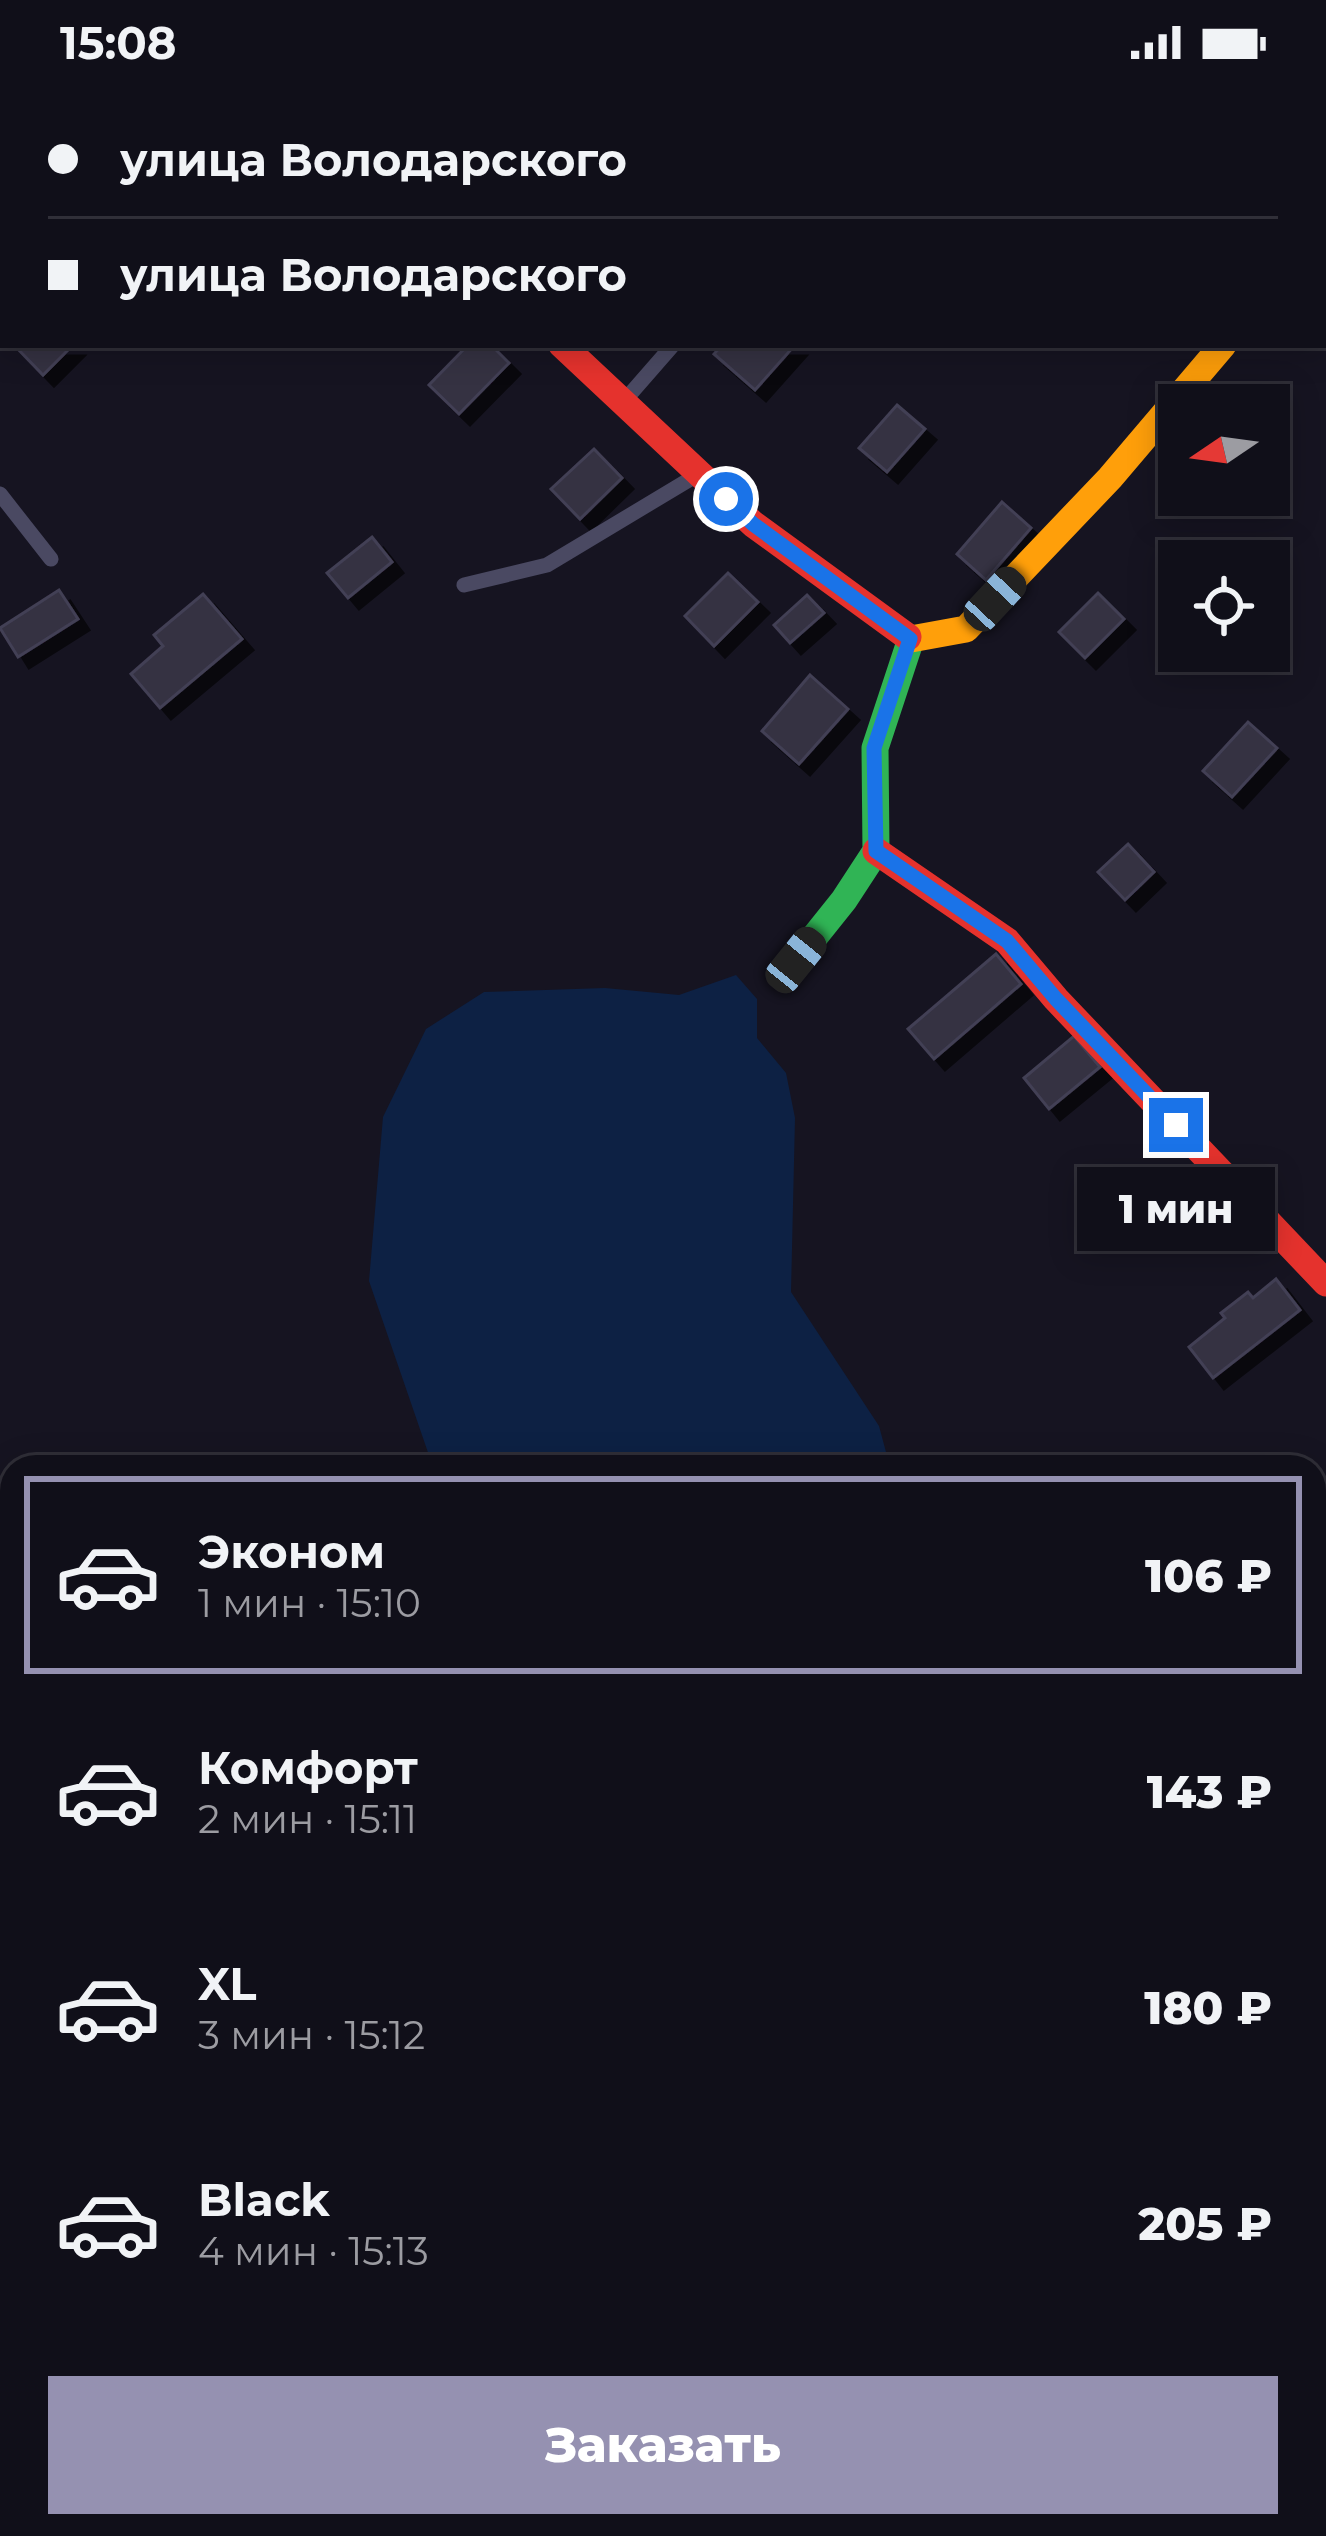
<!DOCTYPE html>
<html lang="ru">
<head>
<meta charset="utf-8">
<style>
  :root { --surface:#100f19; --page:#191822; --text:#f1f3f6; --muted:#9c9ca2; --line:#302f38; --accent:#9591b1 }
  body { margin:0; font-family:Montserrat,sans-serif; background:var(--page); color:var(--text); height:100vh; display:flex; flex-direction:column; font-size:45px; white-space:nowrap }
  * { box-sizing:border-box; margin:0 }
  p { font-size:39px; color:var(--muted) }
  .icon { flex:none; width:66px; height:66px; fill:none; stroke:currentColor; stroke-width:2; stroke-linecap:round; stroke-linejoin:round }
  .map { position:relative; flex:1; overflow:hidden }
  .side { position:absolute; left:0px; top:1371px; width:1326px; height:1083px; display:flex; flex-direction:column; background:var(--surface); border-radius:36px 36px 0 0; box-shadow:0 6px 30px #0003,0 0 0 3px var(--line) }
  .side>* { flex:none }
  .banner { position:absolute; left:0px; top:0px; width:1326px; height:264px; box-shadow:0 6px 30px #0003,0 0 0 3px var(--line); display:grid; align-content:center; height:264px; padding:0 48px; background:var(--surface) }
  .needle { width:78px; rotate:257deg }
  .tools { position:absolute; left:1158px; top:300px; display:grid; gap:24px }
  .tools a { display:grid; place-items:center; width:132px; height:132px; border-radius:0px; background:var(--surface); box-shadow:0 6px 30px #0003,0 0 0 3px var(--line); font-size:60px }
  .end { position:absolute; width:54px; height:54px; margin:-27px; border:15px solid #1a73e8; background:#fff; box-shadow:0 0 0 6px #fff }
  .from { border-radius:50% }
  .bubble { position:absolute; height:84px; border-radius:0px; background:var(--surface); box-shadow:0 6px 30px #0003,0 0 0 3px var(--line); font-size:39px; font-weight:800; line-height:84px; text-align:center }
  .car { position:absolute; width:36px; height:72px; margin:-36px -18px; border-radius:15px; box-shadow:0 0 9px 3px #0007; background:linear-gradient(#222 24%,#8ab4d8 0 40%,#222 0 76%,#8ab4d8 0 86%,#222 0) }
  .banner b { display:flex; align-items:center; gap:42px; height:114px; font-size:45px }
  .banner b+b { border-top:3px solid var(--line) }
  .banner i { width:30px; height:30px; background:var(--text) }
  ul { padding:21px 0 0; list-style:none }
  li { display:flex; align-items:center; gap:36px; height:198px; margin:0 24px 18px; padding:0 24px; border:6px solid transparent; border-radius:0px }
  li div { flex:1 }
  li b { display:block; font-size:45px }
  li em { font-style:normal; font-weight:800 }
  li.selected { border-color:var(--accent) }
  li>.icon { width:108px; height:108px; stroke-width:1.5 }
  .primary-button { display:flex; gap:24px; margin-top:auto; padding:24px 48px }
  .primary-button a { flex:1; height:138px; border-radius:0px; background:var(--accent); color:#fff; font-size:48px; font-weight:800; line-height:138px; text-align:center }
  .status { display:flex; justify-content:space-between; align-items:center; height:84px; padding:0 60px; background:var(--surface); direction:ltr }
  .status svg { height:33px; fill:currentColor }
  .map>svg:first-child { display:block }
  .green { fill:#132c2d }
  .water { fill:#0d2144 }
  .building { fill:#343243; stroke:#433f54; stroke-width:3; filter:url(#shadow) }
  .lines { fill:none; stroke-linecap:round; stroke-linejoin:round }
  .lane { stroke:#4a4962; stroke-width:15 }
  .street { stroke:#4a4962; stroke-width:30 }
  .fast { stroke:#30b455; stroke-width:27 }
  .slow { stroke:#ff9f0a; stroke-width:27 }
  .jam { stroke:#e5322d; stroke-width:27 }
  .route { stroke:#1a73e8; stroke-width:15 }
</style>
</head>
<body>
<div class="status"><b>15:08</b><svg viewBox="0 0 49 12"><path d="M0 12V9h3v3zM5 12V6h3v6zM10 12V3h3v9zM15 12V0h3v12zM26 1h20v11H26zM47 4h2v5h-2z"/></svg></div>
<div class="map">
<svg width="1326" height="2452" viewBox="0 0 1326 2452">
  <defs>
    <filter id="shadow"><feDropShadow dx="11" dy="11" stdDeviation="0" flood-color="#0009"/></filter>
  </defs>
  <rect width="100%" height="100%" fill="#161421"/>
  <polygon class="green" points="12,2412 12,2442 73,2442 74,2452 0,2452 0,2413"/>
  <polygon class="water" points="736,891 757,915 757,954 786,989 795,1034 791,1208 879,1342 890,1383 433,1383 369,1197 383,1033 426,945 484,908 605,904 679,911"/>
  <g class="building">
    <polygon points="1049,0 1190,0 1192,1 1053,3"/>
    <polygon points="14,261 73,261 43,291"/>
    <polygon points="468,261 491,261 509,279 459,330 429,301"/>
    <polygon points="722,261 795,261 755,306 714,270"/>
    <polygon points="897,321 925,345 887,388 859,364"/>
    <polygon points="594,365 622,394 580,435 551,405"/>
    <polygon points="1002,418 1031,444 986,496 957,470"/>
    <polygon points="372,453 392,478 348,514 327,489"/>
    <polygon points="728,489 758,518 714,562 685,532"/>
    <polygon points="59,506 78,535 18,573 0,544"/>
    <polygon points="1098,509 1124,535 1085,574 1059,548"/>
    <polygon points="203,510 242,555 160,624 131,590 163,562 154,551"/>
    <polygon points="807,511 824,529 790,559 774,541"/>
    <polygon points="810,591 848,625 799,680 762,647"/>
    <polygon points="1248,638 1277,664 1232,713 1203,687"/>
    <polygon points="1128,760 1154,788 1125,816 1098,788"/>
    <polygon points="996,870 1021,900 934,975 908,945"/>
    <polygon points="1074,952 1100,983 1049,1025 1024,994"/>
    <polygon points="1194,1091 1215,1118 1169,1156 1147,1130"/>
    <polygon points="1276,1195 1300,1226 1213,1294 1189,1263 1225,1234 1221,1229 1248,1208 1253,1214"/>
  </g>
  <g class="lines">
    <g class="lane">
      <polyline points="625,316 673,261"/>
      <polyline points="0,410 51,475"/>
      <polyline points="464,501 547,481 697,391"/>
    </g>
    <g class="street">
      <polyline points="300,0 303,3"/>
      <polyline points="146,3 149,0"/>
      <polyline points="1008,3 1011,0"/>
      <polyline points="0,145 3,142"/>
      <polyline points="1323,160 1326,157"/>
      <polyline points="0,2238 12,2250"/>
      <polyline points="1314,2320 1326,2305"/>
      <polyline points="1314,2408 1326,2407"/>
      <polyline points="283,2442 312,2452"/>
      <polyline points="145,2452 146,2442"/>
    </g>
    <g class="fast">
      <polyline points="1271,0 1274,3"/>
      <polyline points="1323,49 1326,51"/>
      <polyline points="796,876 844,816 876,767 875,664 911,555 908,553"/>
    </g>
    <polyline class="slow" points="911,555 966,545 1110,394 1223,261"/>
    <g class="jam">
      <polyline points="562,261 753,440 908,553"/>
      <polyline points="876,767 1007,857 1056,915 1326,1199"/>
      <polyline points="852,2452 1002,2442"/>
    </g>
  </g>
  <g class="lines">
    <polyline class="route" points="726,415 753,440 910,555 874,664 876,767 1007,857 1056,915 1176,1041"/>
  </g>
</svg>
<div class="tools">
<a><svg class="needle" viewBox="-14 -14 28 28"><path d="M0-13l5 13h-10z" fill="#e53935"/><path d="M0 13l5-13h-10z" fill="#9c9ca2"/></svg></a>
<a><svg class="icon" aria-label="locate" viewBox="0 0 24 24"><circle cx="12" cy="12" r="6"/><path d="M12 2v4M12 18v4M2 12h4M18 12h4"/></svg></a>
</div>
<i class="end from" style="left:726px;top:415px"></i>
<i class="end" style="left:1176px;top:1041px"></i>
<div class="bubble" style="left:1077px;top:1083px;width:198px">1 мин</div>
<i class="car" style="left:995px;top:515px;rotate:43deg"></i>
<i class="car" style="left:796px;top:876px;rotate:39deg"></i>
<div class="banner">
<b><i class="from"></i>улица Володарского</b>
<b><i></i>улица Володарского</b>
</div>
<section class="side">
<ul>
<li class="selected"><svg class="icon" aria-label="car" viewBox="0 0 24 24"><path d="M5 17H2v-5l4-1 3-4h7l3 4 3 1v5h-3M9 17h6M6 11h13"/><circle cx="7" cy="17" r="2"/><circle cx="17" cy="17" r="2"/></svg><div><b>Эконом</b><p>1 мин · 15:10</p></div><em>106 ₽</em></li>
<li><svg class="icon" aria-label="car" viewBox="0 0 24 24"><path d="M5 17H2v-5l4-1 3-4h7l3 4 3 1v5h-3M9 17h6M6 11h13"/><circle cx="7" cy="17" r="2"/><circle cx="17" cy="17" r="2"/></svg><div><b>Комфорт</b><p>2 мин · 15:11</p></div><em>143 ₽</em></li>
<li><svg class="icon" aria-label="car" viewBox="0 0 24 24"><path d="M5 17H2v-5l4-1 3-4h7l3 4 3 1v5h-3M9 17h6M6 11h13"/><circle cx="7" cy="17" r="2"/><circle cx="17" cy="17" r="2"/></svg><div><b>XL</b><p>3 мин · 15:12</p></div><em>180 ₽</em></li>
<li><svg class="icon" aria-label="car" viewBox="0 0 24 24"><path d="M5 17H2v-5l4-1 3-4h7l3 4 3 1v5h-3M9 17h6M6 11h13"/><circle cx="7" cy="17" r="2"/><circle cx="17" cy="17" r="2"/></svg><div><b>Black</b><p>4 мин · 15:13</p></div><em>205 ₽</em></li>
</ul>
<div class="primary-button"><a>Заказать</a></div>
</section>
</div>
</body>
</html>
